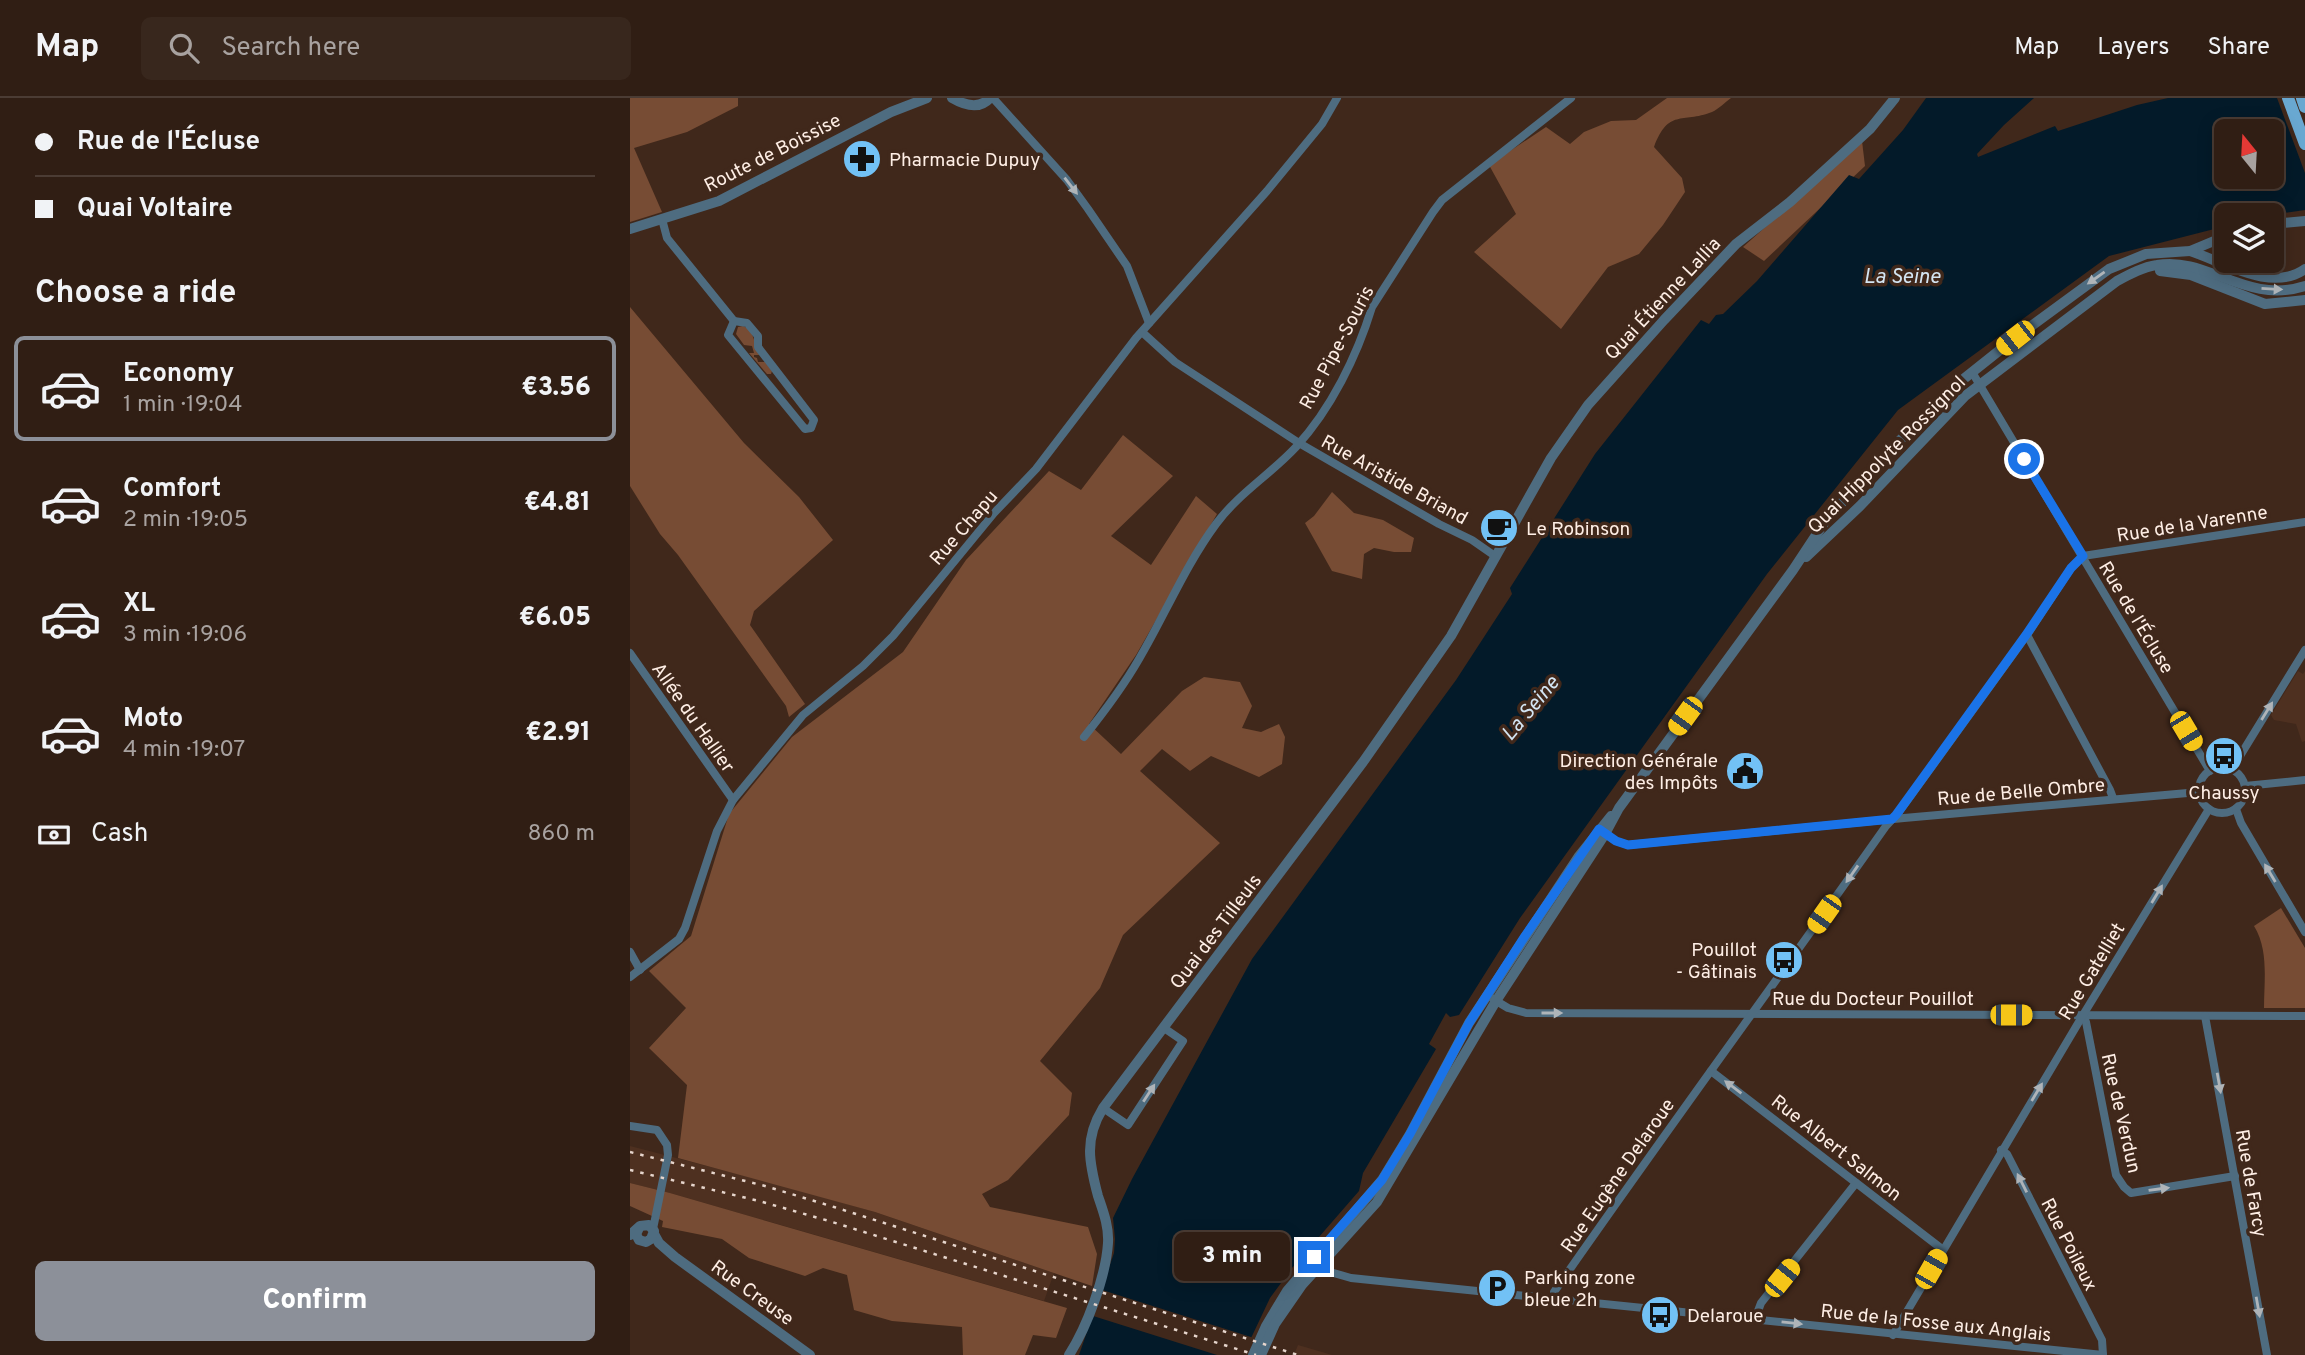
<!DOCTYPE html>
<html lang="en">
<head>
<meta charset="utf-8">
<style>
  :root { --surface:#301e14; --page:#38271d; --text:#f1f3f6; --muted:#a8a2a0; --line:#4b3c34; --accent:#8c9099 }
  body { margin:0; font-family:Overpass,sans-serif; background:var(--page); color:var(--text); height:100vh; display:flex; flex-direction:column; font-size:26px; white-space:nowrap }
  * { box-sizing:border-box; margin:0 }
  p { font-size:23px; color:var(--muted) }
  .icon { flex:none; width:38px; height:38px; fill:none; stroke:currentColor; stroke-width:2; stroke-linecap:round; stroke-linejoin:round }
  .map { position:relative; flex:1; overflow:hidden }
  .sheet { display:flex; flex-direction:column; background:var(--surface); width:630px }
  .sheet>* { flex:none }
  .top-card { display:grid; align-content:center; height:154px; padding:0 35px; background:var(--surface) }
  .needle { width:46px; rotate:342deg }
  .controls { position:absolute; left:1584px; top:21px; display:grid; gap:14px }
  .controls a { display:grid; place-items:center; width:70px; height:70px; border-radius:10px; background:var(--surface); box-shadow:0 4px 18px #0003,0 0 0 2px var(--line); font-size:35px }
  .end { position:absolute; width:32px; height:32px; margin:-16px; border:9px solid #1a73e8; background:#fff; box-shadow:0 0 0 4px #fff }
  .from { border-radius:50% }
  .bubble { position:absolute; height:49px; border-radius:10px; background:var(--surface); box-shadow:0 4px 18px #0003,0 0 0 2px var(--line); font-size:23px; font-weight:800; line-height:49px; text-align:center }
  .car { position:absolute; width:21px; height:42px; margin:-21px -10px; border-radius:9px; box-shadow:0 0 5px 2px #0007; background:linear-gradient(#f5c518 24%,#345 0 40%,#f5c518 0 76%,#345 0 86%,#f5c518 0) }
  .top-card b { display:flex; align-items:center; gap:24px; height:66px; font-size:26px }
  .top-card b+b { border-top:2px solid var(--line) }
  .top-card i { width:18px; height:18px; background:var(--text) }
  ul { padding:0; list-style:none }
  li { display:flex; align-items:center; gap:21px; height:105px; margin:0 14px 10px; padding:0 21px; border:4px solid transparent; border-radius:10px }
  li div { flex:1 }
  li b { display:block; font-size:26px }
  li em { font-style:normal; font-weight:800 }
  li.active { border-color:var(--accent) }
  li>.icon { width:63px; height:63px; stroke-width:1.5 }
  h2 { padding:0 35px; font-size:32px; line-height:84px }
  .pay { display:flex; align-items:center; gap:18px; height:77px; padding:0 35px; font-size:26px }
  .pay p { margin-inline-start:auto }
  .cta { display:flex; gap:14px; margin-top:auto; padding:14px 35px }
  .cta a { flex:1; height:80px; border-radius:10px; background:var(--accent); color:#fff; font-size:28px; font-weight:800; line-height:80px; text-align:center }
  header { display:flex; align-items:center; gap:42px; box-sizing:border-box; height:98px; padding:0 35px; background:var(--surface); border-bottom:2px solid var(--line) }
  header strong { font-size:33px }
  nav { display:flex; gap:38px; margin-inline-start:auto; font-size:24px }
  .search { width:490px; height:63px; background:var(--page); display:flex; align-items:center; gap:18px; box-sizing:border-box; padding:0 24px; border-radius:10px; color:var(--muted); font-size:26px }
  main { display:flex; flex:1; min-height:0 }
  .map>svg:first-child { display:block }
  .built { fill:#4e3020 }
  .green { fill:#774c34 }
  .water { fill:#031a29; fill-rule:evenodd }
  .pier { fill:#40281b }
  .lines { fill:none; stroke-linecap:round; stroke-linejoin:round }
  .minor { stroke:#4e6c80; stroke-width:8 }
  .tertiary { stroke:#4e6c80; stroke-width:10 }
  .primary { stroke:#69a8d1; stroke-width:12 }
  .rail { stroke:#e6d5cc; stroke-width:2.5; stroke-dasharray:3.5 7; stroke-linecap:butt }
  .oneway { fill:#afb4b8 }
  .route { stroke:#1a73e8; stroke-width:9 }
  .labels { text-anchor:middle; stroke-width:7; stroke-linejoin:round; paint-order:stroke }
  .street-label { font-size:19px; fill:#feeee5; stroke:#40281b }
  .poi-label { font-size:19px; fill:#feeee5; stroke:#40281b; text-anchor:start }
  .water-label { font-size:21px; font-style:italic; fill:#d3e5f3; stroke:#40281b }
</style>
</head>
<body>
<header>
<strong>Map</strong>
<div class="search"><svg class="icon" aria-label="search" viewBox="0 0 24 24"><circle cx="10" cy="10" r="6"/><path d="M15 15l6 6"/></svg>Search here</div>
<nav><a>Map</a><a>Layers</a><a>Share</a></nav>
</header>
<main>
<section class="sheet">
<div class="top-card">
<b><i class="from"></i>Rue de l'Écluse</b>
<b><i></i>Quai Voltaire</b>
</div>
<h2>Choose a ride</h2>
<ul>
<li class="active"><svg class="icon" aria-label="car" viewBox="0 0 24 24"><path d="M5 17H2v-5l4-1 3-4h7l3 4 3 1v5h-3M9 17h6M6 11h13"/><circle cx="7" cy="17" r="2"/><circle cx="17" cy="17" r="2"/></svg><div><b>Economy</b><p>1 min · 19:04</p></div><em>€3.56</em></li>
<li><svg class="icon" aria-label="car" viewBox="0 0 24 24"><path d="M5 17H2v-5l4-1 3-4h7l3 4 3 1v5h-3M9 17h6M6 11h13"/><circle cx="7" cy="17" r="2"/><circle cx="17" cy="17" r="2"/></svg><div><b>Comfort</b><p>2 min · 19:05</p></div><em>€4.81</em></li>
<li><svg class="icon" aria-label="car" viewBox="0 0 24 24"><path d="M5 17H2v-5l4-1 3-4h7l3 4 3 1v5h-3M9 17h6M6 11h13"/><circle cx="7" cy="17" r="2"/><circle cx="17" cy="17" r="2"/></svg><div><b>XL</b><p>3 min · 19:06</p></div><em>€6.05</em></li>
<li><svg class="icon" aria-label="car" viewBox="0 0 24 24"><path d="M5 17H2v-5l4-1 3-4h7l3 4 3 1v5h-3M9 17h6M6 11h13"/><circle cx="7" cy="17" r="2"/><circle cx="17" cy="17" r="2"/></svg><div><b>Moto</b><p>4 min · 19:07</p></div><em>€2.91</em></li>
</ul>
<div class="pay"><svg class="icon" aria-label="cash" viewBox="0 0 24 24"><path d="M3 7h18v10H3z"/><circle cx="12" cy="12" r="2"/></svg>Cash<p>860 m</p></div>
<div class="cta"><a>Confirm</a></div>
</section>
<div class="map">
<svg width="1675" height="1257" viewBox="0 0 1675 1257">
  <rect width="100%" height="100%" fill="#40281b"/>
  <g class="built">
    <polygon points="1668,573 1673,576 1675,573 1675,643 1672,644 1666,626 1644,622 1641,617"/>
    <polygon points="0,1048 147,1086 245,1114 424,1175 414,1203 40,1095 0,1085"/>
    <polygon points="668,1247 702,1257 664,1257"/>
  </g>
  <g class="green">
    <polygon points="0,0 108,0 108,8 57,34 4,50 32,114 0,124"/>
    <path d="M1037,0H1101C1095,4 1089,11 1082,14C1051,26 1039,10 1024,49L1052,80L1055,94L1033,127L1009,156L978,169L931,231L844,154L886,116L859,67L916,29L940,46L954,34L981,23L1006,22Z"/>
    <polygon points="1232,43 1235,68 1134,163 1113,149"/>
    <polygon points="0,209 114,345 169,399 203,442 124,513 120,527 175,606 159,619 156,608 48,457 30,436 0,388"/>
    <path d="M113,228C125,232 124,248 130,257H124V259L127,260L128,264H135L142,273L141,276H137L119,255H124L122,248L114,247L106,236L108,229Z"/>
    <polygon points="493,337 543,378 481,438 521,467 566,398 587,416 506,557 459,626 491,656 552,593 574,579 610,584 622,608 612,630 631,634 649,626 655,639 652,666 629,679 581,658 560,673 532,651 510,673 590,745 493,837 470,890 410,963 442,995 439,1017 378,1082 352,1096 360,1109 458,1129 467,1156 462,1188 245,1114 48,1060 57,987 19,950 56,910 19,873 61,838 99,716 162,639 273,554 336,462 419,373 451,392"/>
    <polygon points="702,394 724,415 753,422 784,440 781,454 764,454 744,450 734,456 732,481 702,473 675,425 684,418"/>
    <path d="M1651,810L1675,850V910H1634C1634,883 1639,852 1624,828Z"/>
    <polygon points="0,1085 40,1095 437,1210 426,1240 403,1237 395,1257 333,1257 332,1229 262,1223 224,1212 217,1177 193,1170 175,1178 119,1160 92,1141 32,1129 33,1123 0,1108"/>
  </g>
  <path class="water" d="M1296,0H1404L1374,27L1347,56L1348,59L1425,28L1428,33L1507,7L1538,0H1675V112L1639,117H1596V128L1479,158L1268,312L1137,476L890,820L829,917L820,919L816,915L799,946L806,951L733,1075L729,1093L662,1170L640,1200L613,1257H449L484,1155L485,1141L483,1120L502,1081L622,861L826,582L882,496L880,490L965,356L1071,222L1079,226L1086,217L1093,216L1127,183L1219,77L1229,81L1273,32ZM1596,33H1642V79H1596Z"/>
  <g class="pier">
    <polygon points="1647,0 1675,0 1675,75"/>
    <polygon points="469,1191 624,1240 616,1257 587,1257 460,1217"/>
  </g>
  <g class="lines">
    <g class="minor">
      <polyline points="363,0 437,82 458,111 497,168 519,225"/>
      <polyline points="32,121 37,140 104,223"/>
      <polygon points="104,223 117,225 128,238 128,249 184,322 181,330 175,331 98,237"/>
      <polyline points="512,234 545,264 669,345 809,426 842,442 865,458"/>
      <polyline points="1342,274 1580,673"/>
      <polyline points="1453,458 1675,424"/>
      <polyline points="1397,537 1480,692 1483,700"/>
      <polyline points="0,555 103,702"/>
      <path d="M454,639C474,614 493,589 509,561C535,517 555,468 586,426C608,396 641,376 666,349C701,311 727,258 742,209L803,114L812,102L941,0"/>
      <circle cx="1592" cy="692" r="23"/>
      <polyline points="1602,671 1675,552"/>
      <polyline points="1615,688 1675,682"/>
      <polyline points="1606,711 1611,725 1675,834"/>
      <polyline points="971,733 986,743 998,747 1274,720 1569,694"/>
      <polyline points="0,854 10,872"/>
      <polyline points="0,879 49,841 55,830 87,733 103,702 173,617 233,568 263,538 364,415 406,371 506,240 637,93 692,26 707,0"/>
      <polyline points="863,901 878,910 896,915 1675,918"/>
      <polyline points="1453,917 1456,924 1486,1077 1494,1089 1501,1095 1605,1078"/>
      <polyline points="1575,918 1637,1257"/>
      <polyline points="1081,973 1312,1151"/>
      <polyline points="473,1010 498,1027 553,943 534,930"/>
      <polyline points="0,1028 27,1032 37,1047 38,1057 23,1131"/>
      <polyline points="1371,1052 1377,1056 1472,1242 1473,1257"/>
      <polyline points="687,1163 700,1174 721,1180 1473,1257"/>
      <path d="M924,1201V1194C1033,1037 1146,884 1256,728L1269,714L1397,537L1441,470L1453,458"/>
      <polyline points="1125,1221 1131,1205 1226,1085"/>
      <polyline points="1263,1237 1453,917 1579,711"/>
    </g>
    <g class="tertiary">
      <path d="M322,0C334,7 349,12 360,0"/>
      <polyline points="1642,126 1675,123"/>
      <polyline points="0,131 89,103 261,14 297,0"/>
      <path d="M1560,153C1594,164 1642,195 1675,171"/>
      <polyline points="1530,173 1561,177 1635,206 1675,202"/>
      <path d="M1176,459L1230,408L1335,298L1487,183C1500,176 1513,169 1527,167C1578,158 1615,207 1675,188"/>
      <polyline points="24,1136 29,1145 45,1159 180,1257"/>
      <polyline points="0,1137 10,1128 19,1127 24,1133 21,1141 16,1144 9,1142 6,1136 9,1130"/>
      <path d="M439,1257C457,1229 476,1178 478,1145C479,1128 473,1113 468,1098C459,1064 454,1041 473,1010L733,664L821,538L921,360L958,307L1034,222L1106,146L1160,104L1240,31L1265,0"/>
      <polyline points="623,1257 636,1228 657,1193 752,1082 780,1036 839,925 949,758 981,718"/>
      <polyline points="631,1257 645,1226 672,1187 747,1104 866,903 975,736 989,710 1163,472 1196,422 1259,353 1326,287 1385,240 1479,171 1516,156 1560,153 1596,138"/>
    </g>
    <g class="primary">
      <polyline points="1658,0 1675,46"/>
      <polyline points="1672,0 1675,9"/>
    </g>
    <g class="rail">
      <polyline points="0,1054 135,1088 204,1109 668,1257"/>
      <polyline points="0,1072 129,1103 199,1123 626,1257"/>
    </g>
  </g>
  <defs><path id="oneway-solid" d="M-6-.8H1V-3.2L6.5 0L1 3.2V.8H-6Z" transform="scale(1.75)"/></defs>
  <g class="oneway">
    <use href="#oneway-solid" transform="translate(441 88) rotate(52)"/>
    <use href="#oneway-solid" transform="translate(1466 180) rotate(145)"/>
    <use href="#oneway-solid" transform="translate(1642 191) rotate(3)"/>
    <use href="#oneway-solid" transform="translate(1637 613) rotate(-58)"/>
    <use href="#oneway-solid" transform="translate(1640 775) rotate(-121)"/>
    <use href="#oneway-solid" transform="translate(1222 776) rotate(125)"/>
    <use href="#oneway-solid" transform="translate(1527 796) rotate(-59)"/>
    <use href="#oneway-solid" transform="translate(922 915)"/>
    <use href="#oneway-solid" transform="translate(1589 985) rotate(80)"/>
    <use href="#oneway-solid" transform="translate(1103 989) rotate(-143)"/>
    <use href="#oneway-solid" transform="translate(1407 994) rotate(-59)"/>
    <use href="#oneway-solid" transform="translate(519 995) rotate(-57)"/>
    <use href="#oneway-solid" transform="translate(1392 1085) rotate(-117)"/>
    <use href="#oneway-solid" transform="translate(1529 1091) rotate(-8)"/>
    <use href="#oneway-solid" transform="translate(1628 1209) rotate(80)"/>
    <use href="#oneway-solid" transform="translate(1162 1225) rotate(6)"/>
  </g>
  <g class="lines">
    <polyline class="route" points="684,1159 752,1082 780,1036 839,925 895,838 969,731 986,743 998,747 1262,721 1266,717 1396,537 1441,470 1453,458 1394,361"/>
  </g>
  <defs>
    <symbol id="pharmacy-disc" viewBox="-11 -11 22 22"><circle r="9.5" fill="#72c1f5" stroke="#40281b"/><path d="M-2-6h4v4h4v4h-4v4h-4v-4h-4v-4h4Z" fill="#111"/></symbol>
    <symbol id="cafe-disc" viewBox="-11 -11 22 22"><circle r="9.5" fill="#72c1f5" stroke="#40281b"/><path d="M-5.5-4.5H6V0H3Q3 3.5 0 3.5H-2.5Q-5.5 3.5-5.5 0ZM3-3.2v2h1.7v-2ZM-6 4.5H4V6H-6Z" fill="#111"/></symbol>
    <symbol id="bus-disc" viewBox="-11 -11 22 22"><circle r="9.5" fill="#72c1f5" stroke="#40281b"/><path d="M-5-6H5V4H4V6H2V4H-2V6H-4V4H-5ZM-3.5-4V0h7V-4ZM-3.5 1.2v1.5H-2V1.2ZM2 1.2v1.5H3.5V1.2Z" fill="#111"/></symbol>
    <symbol id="civic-disc" viewBox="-11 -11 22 22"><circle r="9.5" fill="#72c1f5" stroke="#40281b"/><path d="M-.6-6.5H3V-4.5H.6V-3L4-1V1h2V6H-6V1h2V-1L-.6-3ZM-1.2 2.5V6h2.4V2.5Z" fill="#111"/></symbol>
    <symbol id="parking-disc" viewBox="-11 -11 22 22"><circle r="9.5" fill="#72c1f5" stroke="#40281b"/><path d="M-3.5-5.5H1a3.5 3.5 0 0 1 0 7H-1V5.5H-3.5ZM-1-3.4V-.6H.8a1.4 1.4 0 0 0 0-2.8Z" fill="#111"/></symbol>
  </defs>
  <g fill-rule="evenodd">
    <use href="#pharmacy-disc" x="210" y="39" width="44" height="44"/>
    <use href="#cafe-disc" x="847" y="408" width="44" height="44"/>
    <use href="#bus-disc" x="1572" y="636" width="44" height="44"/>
    <use href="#civic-disc" x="1093" y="651" width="44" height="44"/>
    <use href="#bus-disc" x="1132" y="840" width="44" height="44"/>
    <use href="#parking-disc" x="845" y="1168" width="44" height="44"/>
    <use href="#bus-disc" x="1008" y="1195" width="44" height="44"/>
  </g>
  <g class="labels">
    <g class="street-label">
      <text transform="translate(142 54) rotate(-27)" y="7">Route de Boissise</text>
      <text transform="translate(1032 200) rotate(-47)" y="7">Quai Étienne Lallia</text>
      <text transform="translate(706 249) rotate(-62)" y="7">Rue Pipe-Souris</text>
      <text transform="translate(1256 356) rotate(-45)" y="7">Quai Hippolyte Rossignol</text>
      <text transform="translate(765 381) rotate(29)" y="7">Rue Aristide Briand</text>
      <text transform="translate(1562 425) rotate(-9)" y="7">Rue de la Varenne</text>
      <text transform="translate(333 429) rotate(-49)" y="7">Rue Chapu</text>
      <text transform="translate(1507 519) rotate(59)" y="7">Rue de l'Écluse</text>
      <text transform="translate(64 619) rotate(55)" y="7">Allée du Hallier</text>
      <text transform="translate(1391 693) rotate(-5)" y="7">Rue de Belle Ombre</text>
      <text transform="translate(585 833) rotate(-53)" y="7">Quai des Tilleuls</text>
      <text transform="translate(1461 873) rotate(-59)" y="7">Rue Gatelliet</text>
      <text x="1243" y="907">Rue du Docteur Pouillot</text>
      <text transform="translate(1492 1015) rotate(77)" y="7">Rue de Verdun</text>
      <text transform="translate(1207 1049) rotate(38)" y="7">Rue Albert Salmon</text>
      <text transform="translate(987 1077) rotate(-55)" y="7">Rue Eugène Delaroue</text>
      <text transform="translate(1622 1085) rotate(80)" y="7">Rue de Farcy</text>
      <text transform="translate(1440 1146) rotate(63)" y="7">Rue Poileux</text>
      <text transform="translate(123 1194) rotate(36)" y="7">Rue Creuse</text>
      <text transform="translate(1306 1224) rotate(6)" y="7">Rue de la Fosse aux Anglais</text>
    </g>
    <g class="poi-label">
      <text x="259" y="68">Pharmacie Dupuy</text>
      <text x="896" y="437">Le Robinson</text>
      <text x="1088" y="669" text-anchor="end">Direction Générale<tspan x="1088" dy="22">des Impôts</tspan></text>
      <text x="1594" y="701" text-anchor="middle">Chaussy</text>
      <text x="1127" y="858" text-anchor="end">Pouillot<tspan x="1127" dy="22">- Gâtinais</tspan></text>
      <text x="894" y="1186">Parking zone<tspan x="894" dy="22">bleue 2h</tspan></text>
      <text x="1057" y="1224">Delaroue</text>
    </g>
    <g class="water-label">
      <text x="1272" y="185">La Seine</text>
      <text transform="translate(900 610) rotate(-50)" y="7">La Seine</text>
    </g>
  </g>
</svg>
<div class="controls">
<a><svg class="needle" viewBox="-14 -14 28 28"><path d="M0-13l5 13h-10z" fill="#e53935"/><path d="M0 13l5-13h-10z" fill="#a8a2a0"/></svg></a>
<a><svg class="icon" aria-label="layers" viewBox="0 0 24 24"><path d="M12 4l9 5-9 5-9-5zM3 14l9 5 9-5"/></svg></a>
</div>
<i class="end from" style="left:1394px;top:361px"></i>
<i class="end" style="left:684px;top:1159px"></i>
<div class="bubble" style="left:544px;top:1134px;width:116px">3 min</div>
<i class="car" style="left:1385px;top:240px;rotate:232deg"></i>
<i class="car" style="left:1055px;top:618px;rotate:216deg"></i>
<i class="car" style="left:1556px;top:633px;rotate:149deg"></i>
<i class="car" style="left:1194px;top:816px;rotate:215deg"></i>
<i class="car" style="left:1381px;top:917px;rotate:90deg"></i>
<i class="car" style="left:1301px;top:1171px;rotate:30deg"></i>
<i class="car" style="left:1152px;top:1180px;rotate:39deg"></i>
</div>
</main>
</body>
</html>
